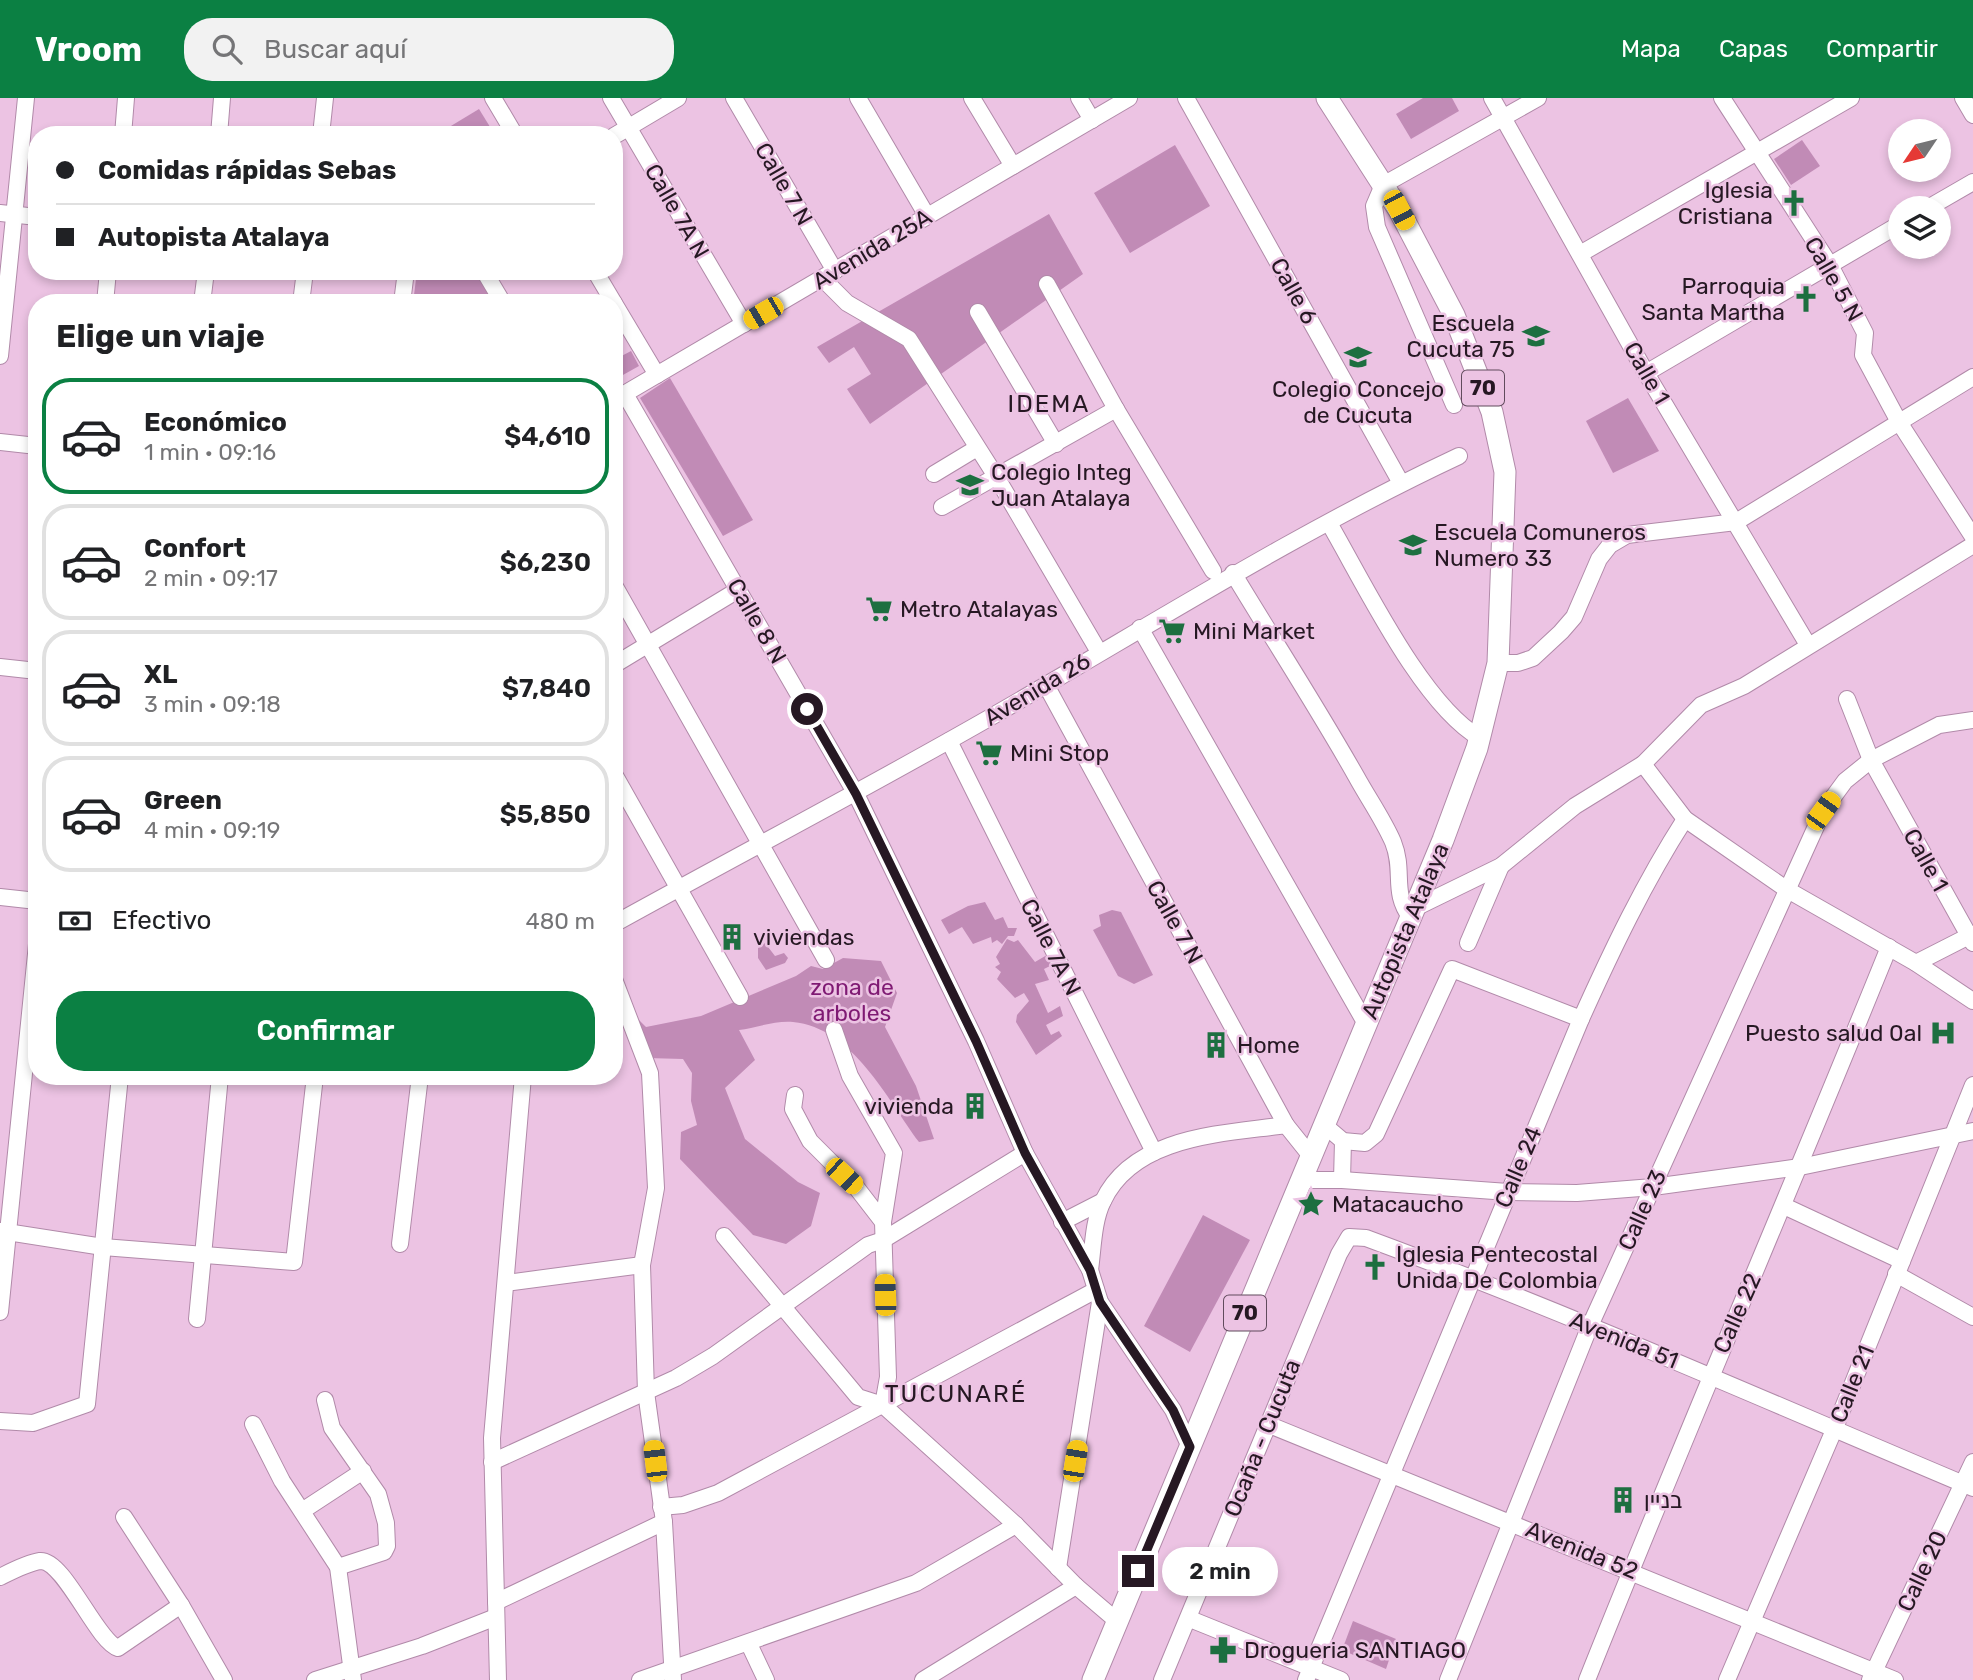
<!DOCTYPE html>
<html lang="es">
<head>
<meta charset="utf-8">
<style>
  :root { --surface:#fff; --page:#f2f2f2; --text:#202124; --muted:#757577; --line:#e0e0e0; --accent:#0b8043 }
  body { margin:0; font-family:Rubik,Heebo,sans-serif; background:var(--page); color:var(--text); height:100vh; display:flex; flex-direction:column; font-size:26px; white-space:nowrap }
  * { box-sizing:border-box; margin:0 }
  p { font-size:23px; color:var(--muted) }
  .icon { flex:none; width:38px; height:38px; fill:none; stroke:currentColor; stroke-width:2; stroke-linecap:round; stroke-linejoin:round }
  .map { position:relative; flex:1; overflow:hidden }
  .sheet { position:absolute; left:28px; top:196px; width:595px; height:791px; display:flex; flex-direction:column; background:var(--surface); border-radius:28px; box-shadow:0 4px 10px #0003 }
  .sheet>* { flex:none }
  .top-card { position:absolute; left:28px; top:28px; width:595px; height:154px; border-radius:28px; box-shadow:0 4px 10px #0003; display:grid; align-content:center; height:154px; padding:0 28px; background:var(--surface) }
  .needle { width:46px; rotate:235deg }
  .tools { position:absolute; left:1888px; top:21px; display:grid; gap:14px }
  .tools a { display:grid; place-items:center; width:63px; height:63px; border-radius:50%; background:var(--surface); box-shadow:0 4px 10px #0003; font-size:35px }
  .end { position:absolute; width:32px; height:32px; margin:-16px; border:9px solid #261823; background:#fff; box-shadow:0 0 0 4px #fff }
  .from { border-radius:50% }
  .bubble { position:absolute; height:49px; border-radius:24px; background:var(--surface); box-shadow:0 4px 10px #0003; font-size:23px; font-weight:600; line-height:49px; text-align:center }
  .car { position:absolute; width:21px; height:42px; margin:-21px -10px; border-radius:9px; box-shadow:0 0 5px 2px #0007; background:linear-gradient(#f5c518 24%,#345 0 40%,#f5c518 0 76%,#345 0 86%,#f5c518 0) }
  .top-card b { display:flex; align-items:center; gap:24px; height:66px; font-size:26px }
  .top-card b+b { border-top:2px solid var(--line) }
  .top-card i { width:18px; height:18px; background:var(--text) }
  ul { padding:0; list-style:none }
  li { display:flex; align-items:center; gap:21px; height:116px; margin:0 14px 10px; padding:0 14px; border:4px solid var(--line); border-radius:28px }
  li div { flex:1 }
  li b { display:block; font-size:26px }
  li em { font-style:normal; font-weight:600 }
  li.active { border-color:var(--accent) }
  li>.icon { width:63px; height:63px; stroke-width:1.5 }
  h2 { padding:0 28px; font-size:32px; line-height:84px }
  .pay { display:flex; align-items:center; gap:18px; height:77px; padding:0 28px; font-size:26px }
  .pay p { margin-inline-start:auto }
  .cta { display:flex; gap:14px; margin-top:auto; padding:14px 28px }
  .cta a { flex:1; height:80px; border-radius:28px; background:var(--accent); color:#fff; font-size:28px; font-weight:600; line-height:80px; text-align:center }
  header { display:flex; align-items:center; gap:42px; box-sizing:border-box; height:98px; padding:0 35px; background:var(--accent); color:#fff }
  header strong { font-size:33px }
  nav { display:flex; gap:38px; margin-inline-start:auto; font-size:24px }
  .search { width:490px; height:63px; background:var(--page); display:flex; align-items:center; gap:18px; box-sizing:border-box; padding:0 24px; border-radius:28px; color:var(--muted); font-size:26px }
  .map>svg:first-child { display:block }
  .green { fill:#c18bb6 }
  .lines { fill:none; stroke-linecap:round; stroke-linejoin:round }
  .minor-casing { stroke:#b18aa9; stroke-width:18 }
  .major-casing { stroke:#b18aa9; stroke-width:23 }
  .minor { stroke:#fff; stroke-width:16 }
  .major { stroke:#fff; stroke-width:21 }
  .route { stroke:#261823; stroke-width:9 }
  .labels { text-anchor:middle; stroke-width:5; stroke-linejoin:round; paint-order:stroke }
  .shield { fill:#ecc3e3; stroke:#614b5d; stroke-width:2 }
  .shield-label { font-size:21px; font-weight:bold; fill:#261823 }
  .street-label { font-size:23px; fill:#261823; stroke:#ecc3e3 }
  .poi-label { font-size:23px; fill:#261823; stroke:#ecc3e3; text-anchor:start }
  .park-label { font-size:23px; fill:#7f1a73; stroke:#ecc3e3 }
  .neighbourhood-label { font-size:24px; letter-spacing:2px; fill:#261823; stroke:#ecc3e3 }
</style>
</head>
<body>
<header>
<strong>Vroom</strong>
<div class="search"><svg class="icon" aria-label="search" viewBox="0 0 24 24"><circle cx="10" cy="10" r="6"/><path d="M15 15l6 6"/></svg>Buscar aquí</div>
<nav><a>Mapa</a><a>Capas</a><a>Compartir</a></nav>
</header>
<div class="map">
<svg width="1973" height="1582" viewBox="0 0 1973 1582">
  <rect width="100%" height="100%" fill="#ecc3e3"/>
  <g class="green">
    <polygon points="1423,0 1452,0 1459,13 1411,41 1396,16"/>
    <polygon points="479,11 495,37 436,37"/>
    <polygon points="1802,42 1820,68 1791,87 1774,61"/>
    <polygon points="1175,47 1210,108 1130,155 1094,95"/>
    <polygon points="1049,116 1083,176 870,326 847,291 871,276 854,249 829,265 817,249"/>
    <polygon points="417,173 476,173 495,205 413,205"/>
    <polygon points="631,253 639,268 614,282 614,262"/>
    <polygon points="670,280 753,422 723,438 640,300"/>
    <polygon points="1628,300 1659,353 1613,375 1586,323"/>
    <polygon points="985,804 995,822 1003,819 1008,830 1017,830 1014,838 1008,838 1002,846 997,842 992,845 991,839 973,846 962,829 949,836 941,822 968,808"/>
    <polygon points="1112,812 1121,814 1153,877 1134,886 1118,878 1093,832 1101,828 1099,817"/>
    <polygon points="1007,841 1014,844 1018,842 1035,864 1047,857 1052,867 1044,871 1049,882 1035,886 1048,915 1060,908 1063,918 1046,927 1051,937 1059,933 1062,938 1036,957 1016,924 1017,917 1029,903 1024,895 1015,900 997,881 1001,874 995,869 1000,866 996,859"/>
    <polygon points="765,845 775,858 784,855 788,860 785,865 766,872 758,860 758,850"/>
    <path d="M843,860L881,863L897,895L885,929L916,988L934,1041L919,1044C887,1001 853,930 793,924C777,922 755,930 739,932L755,962L725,990L745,1041L798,1084L820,1095L811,1128L786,1146L753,1137L680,1061L681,1034L697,1027L691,1003L692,975L683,961L647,960L633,916L646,929L701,918L796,878L811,868L823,871Z"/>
    <polygon points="1203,1117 1250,1142 1190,1254 1144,1228"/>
    <polygon points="1353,1523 1396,1541 1386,1571 1342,1552"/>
  </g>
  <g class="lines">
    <defs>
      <g id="minor">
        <polyline points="493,0 515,37"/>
        <polyline points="611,0 744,226"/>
        <polyline points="734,0 835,173"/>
        <polyline points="858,0 927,118"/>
        <polyline points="972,0 1013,68"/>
        <polyline points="1079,0 1092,22"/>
        <polyline points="1186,0 1401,385"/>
        <polyline points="1492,0 1646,275 1808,547"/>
        <polyline points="1722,0 1830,167 1865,235 1863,257 1899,324 1973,439"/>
        <polyline points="1963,0 1973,17"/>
        <polyline points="123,37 126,0"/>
        <polyline points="219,37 222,0"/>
        <polyline points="321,37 325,0"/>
        <polyline points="614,38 678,0"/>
        <polyline points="1928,110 1973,84"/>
        <polyline points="0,115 37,119"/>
        <polyline points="1580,156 1851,0"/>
        <polyline points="484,173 503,205"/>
        <polyline points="595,173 614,205"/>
        <polyline points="822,180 847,205 909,241 997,380 1099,554"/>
        <polyline points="1047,186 1116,311 1213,473"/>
        <polyline points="105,205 108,173"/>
        <polyline points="202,205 206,173"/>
        <polyline points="301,205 305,173"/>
        <polyline points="402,205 406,173"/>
        <polyline points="614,205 657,277"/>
        <polyline points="978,214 1056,346"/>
        <polyline points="0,258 26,0"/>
        <polyline points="1646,275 1900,126"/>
        <polyline points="625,296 856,696 976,943 1025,1055 1090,1172 1100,1204 1173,1312 1190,1349"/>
        <polyline points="614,302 1129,0"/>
        <polyline points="1454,307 1377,129 1374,108 1383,87 1538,0"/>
        <polyline points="0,344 37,348"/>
        <polyline points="934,376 977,350"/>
        <polyline points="942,409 1116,311"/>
        <path d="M1329,425C1364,485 1422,607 1480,640"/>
        <path d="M1233,475C1274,543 1317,609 1356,678C1368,700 1383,721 1393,744C1405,774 1391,794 1411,820"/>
        <polyline points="614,487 826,862"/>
        <polyline points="1140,530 1366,926"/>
        <polyline points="1498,565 1518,565 1533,560 1561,534 1574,519 1599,461 1610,447 1627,437 1736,424 1973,279"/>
        <polyline points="614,567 738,492"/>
        <polyline points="0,569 37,573"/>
        <polyline points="1046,587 1286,1027 1310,1057"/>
        <polyline points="1847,601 1871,662 1973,845"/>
        <polyline points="949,643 1154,1054"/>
        <polyline points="1643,666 1685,721 1786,791 1916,865 1973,903"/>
        <polyline points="614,676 740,899"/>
        <polyline points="0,799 37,803"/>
        <polyline points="1415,810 1501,768 1575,708 1643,666 1701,607 1744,588 1973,447"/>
        <path d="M614,826C744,754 875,686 1003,612C1154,525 1301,432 1459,358"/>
        <polyline points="1468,845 1501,768"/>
        <polyline points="1916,865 1973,836"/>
        <polyline points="614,881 650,975 656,1090 642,1167 646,1294 664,1424 673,1582"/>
        <polyline points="834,932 850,978 894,1055 883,1124"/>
        <polyline points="795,997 793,1011 810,1043 856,1089 883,1124 888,1279 883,1307"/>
        <polyline points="1323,1026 1343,1043 1365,1045 1376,1036 1452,871 1581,921"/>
        <polyline points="1301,1082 1342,1082 1508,1094 1577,1095 1653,1089 1800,1069 1973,1033"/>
        <polyline points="1342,1082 1343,1043"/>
        <polyline points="1784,1108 1902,1163"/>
        <polyline points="1062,1124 1103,1103"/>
        <polyline points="0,1133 103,1149 294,1164 315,978"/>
        <polyline points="724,1138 858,1299 883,1307 1016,1427 1076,1488 1117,1523"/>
        <polyline points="400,1146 420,978"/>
        <path d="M1090,1172C1093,1151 1093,1123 1103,1103C1134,1037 1224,1036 1286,1027"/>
        <polyline points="1896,1176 1973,1219"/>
        <polyline points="506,1185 642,1167"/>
        <polyline points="0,1214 37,846"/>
        <polyline points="197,1221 220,978"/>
        <polyline points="325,1302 332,1330 378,1396 386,1425 387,1448 384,1454 338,1469"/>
        <polyline points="0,1323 33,1325 87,1306 120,978"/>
        <polyline points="253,1326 282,1383 338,1469 353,1582"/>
        <polyline points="1267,1326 1895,1582"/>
        <polyline points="492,1364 676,1280 713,1258 868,1147 883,1142 1025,1055"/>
        <polyline points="661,1409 683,1407 718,1395 1096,1192"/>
        <polyline points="302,1413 363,1373"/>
        <polyline points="124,1419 181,1507 224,1582"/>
        <polyline points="1058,1470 1100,1204"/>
        <path d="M0,1479C12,1473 27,1465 40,1463C64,1461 97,1544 118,1550L181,1507"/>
        <polyline points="496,1504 664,1424"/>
        <polyline points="1190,1521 1341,1582"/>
        <polyline points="749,1546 766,1582"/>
        <polyline points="315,1582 422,1548 496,1519"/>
        <polyline points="498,1582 492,1340 523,978"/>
        <polyline points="640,1582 916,1485 1016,1427"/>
        <polyline points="923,1582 1076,1488"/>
        <path d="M1162,1582L1339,1156L1349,1139L1366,1140C1572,1216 1771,1305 1973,1390"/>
        <path d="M1306,1582L1581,921C1612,852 1644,785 1685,721"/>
        <polyline points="1448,1582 1589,1230 1823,713 1845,683 1871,662 1939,627 1973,622"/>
        <path d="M1587,1582C1685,1336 1790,1094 1889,849"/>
        <polyline points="1727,1582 1834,1332 1973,987"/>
        <polyline points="1870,1582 1973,1364"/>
      </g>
      <polyline id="major" points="1093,1582 1443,742 1477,650 1498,565 1505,374 1492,314 1454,217 1399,112 1327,0"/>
    </defs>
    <use href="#minor" class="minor-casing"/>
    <use href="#major" class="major-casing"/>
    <use href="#minor" class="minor"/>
    <use href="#major" class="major"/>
  </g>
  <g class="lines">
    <polyline class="route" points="807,611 856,696 976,943 1025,1055 1090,1172 1100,1204 1173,1312 1190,1349 1138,1473"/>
  </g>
  <defs>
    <symbol id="church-bare" viewBox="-9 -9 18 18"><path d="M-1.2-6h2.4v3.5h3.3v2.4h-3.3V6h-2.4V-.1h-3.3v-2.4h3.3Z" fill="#1d6f40" stroke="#ecc3e3" stroke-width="2.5" paint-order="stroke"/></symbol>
    <symbol id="school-bare" viewBox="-9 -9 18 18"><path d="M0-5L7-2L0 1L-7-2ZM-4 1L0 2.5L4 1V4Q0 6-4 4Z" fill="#1d6f40" stroke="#ecc3e3" stroke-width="2.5" paint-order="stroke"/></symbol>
    <symbol id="supermarket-bare" viewBox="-9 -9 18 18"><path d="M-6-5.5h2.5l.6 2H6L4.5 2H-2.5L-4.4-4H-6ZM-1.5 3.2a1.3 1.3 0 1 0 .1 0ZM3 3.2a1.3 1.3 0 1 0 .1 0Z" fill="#1d6f40" stroke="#ecc3e3" stroke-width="2.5" paint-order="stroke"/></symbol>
    <symbol id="building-bare" viewBox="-9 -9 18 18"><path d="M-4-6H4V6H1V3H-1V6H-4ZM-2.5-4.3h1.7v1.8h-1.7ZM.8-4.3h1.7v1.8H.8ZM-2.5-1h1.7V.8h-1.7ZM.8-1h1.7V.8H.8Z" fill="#1d6f40" stroke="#ecc3e3" stroke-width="2.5" paint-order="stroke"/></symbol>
    <symbol id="hospital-bare" viewBox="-9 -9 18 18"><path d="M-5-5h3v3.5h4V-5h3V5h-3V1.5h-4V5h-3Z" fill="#1d6f40" stroke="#ecc3e3" stroke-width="2.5" paint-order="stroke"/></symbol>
    <symbol id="sight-bare" viewBox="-9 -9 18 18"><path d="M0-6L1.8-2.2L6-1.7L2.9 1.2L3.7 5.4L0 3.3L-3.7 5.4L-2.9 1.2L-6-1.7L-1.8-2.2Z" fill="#1d6f40" stroke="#ecc3e3" stroke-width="2.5" paint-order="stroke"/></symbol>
    <symbol id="pharmacy-bare" viewBox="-9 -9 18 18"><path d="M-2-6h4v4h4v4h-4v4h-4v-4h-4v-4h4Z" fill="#1d6f40" stroke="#ecc3e3" stroke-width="2.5" paint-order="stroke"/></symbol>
  </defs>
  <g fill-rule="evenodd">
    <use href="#church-bare" x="1775" y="86" width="38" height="38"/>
    <use href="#church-bare" x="1787" y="182" width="38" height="38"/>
    <use href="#school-bare" x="1517" y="219" width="38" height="38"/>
    <use href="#school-bare" x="1339" y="240" width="38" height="38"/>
    <use href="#school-bare" x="951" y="368" width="38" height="38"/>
    <use href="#school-bare" x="1394" y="428" width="38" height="38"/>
    <use href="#supermarket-bare" x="860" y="492" width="38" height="38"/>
    <use href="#supermarket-bare" x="1153" y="514" width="38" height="38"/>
    <use href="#supermarket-bare" x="970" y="636" width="38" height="38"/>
    <use href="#building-bare" x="713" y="820" width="38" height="38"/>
    <use href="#hospital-bare" x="1924" y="916" width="38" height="38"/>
    <use href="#building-bare" x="1197" y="928" width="38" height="38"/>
    <use href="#building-bare" x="956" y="989" width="38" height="38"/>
    <use href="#sight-bare" x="1292" y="1087" width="38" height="38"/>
    <use href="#church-bare" x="1356" y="1150" width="38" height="38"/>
    <use href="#building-bare" x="1604" y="1383" width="38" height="38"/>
    <use href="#pharmacy-bare" x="1204" y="1533" width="38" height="38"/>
  </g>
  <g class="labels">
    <g class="shield">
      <rect x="1462" y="272.5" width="42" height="35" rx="5"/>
      <rect x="1224" y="1197.5" width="42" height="35" rx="5"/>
    </g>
    <g class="shield-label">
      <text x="1483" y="297">70</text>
      <text x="1245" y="1222">70</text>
    </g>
    <g class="street-label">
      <text transform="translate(784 86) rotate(60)" y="8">Calle 7 N</text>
      <text transform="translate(677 113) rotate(60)" y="8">Calle 7A N</text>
      <text transform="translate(872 151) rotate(-31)" y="8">Avenida 25A</text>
      <text transform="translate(1834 181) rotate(60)" y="8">Calle 5 N</text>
      <text transform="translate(1294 193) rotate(61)" y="8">Calle 6</text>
      <text transform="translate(1647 275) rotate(60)" y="8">Calle 1</text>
      <text transform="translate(757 523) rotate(60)" y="8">Calle 8 N</text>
      <text transform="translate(1037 591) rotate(-31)" y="8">Avenida 26</text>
      <text transform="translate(1926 762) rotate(61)" y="8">Calle 1</text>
      <text transform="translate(1175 824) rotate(61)" y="8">Calle 7 N</text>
      <text transform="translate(1405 833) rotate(-67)" y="8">Autopista Atalaya</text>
      <text transform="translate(1051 849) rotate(63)" y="8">Calle 7A N</text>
      <text transform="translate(1518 1069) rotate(-67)" y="8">Calle 24</text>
      <text transform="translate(1642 1112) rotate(-66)" y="8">Calle 23</text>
      <text transform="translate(1737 1215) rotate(-66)" y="8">Calle 22</text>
      <text transform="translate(1624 1242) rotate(22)" y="8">Avenida 51</text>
      <text transform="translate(1852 1286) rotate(-68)" y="8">Calle 21</text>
      <text transform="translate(1262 1340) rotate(-68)" y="8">Ocaña - Cucuta</text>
      <text transform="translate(1582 1452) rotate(22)" y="8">Avenida 52</text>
      <text transform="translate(1922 1473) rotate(-65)" y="8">Calle 20</text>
    </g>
    <g class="poi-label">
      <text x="1773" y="100" text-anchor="end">Iglesia<tspan x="1773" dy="26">Cristiana</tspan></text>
      <text x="1785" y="196" text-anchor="end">Parroquia<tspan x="1785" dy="26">Santa Martha</tspan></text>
      <text x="1515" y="233" text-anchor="end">Escuela<tspan x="1515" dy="26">Cucuta 75</tspan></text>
      <text x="1358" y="299" text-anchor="middle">Colegio Concejo<tspan x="1358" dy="26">de Cucuta</tspan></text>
      <text x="991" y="382">Colegio Integ<tspan x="991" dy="26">Juan Atalaya</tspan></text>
      <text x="1434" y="442">Escuela Comuneros<tspan x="1434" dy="26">Numero 33</tspan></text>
      <text x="900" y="519">Metro Atalayas</text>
      <text x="1193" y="541">Mini Market</text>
      <text x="1010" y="663">Mini Stop</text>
      <text x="753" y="847">viviendas</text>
      <text x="1922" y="943" text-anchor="end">Puesto salud 0al</text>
      <text x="1237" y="955">Home</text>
      <text x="954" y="1016" text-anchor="end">vivienda</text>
      <text x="1332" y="1114">Matacaucho</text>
      <text x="1396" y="1164">Iglesia Pentecostal<tspan x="1396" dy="26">Unida De Colombia</tspan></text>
      <text x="1644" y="1410">בניין</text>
      <text x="1244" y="1560">Drogueria SANTIAGO</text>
    </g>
    <g class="park-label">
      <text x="852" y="897">zona de<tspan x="852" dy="26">arboles</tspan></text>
    </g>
    <g class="neighbourhood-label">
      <text x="1049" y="314">IDEMA</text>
      <text x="956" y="1304">TUCUNARÉ</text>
    </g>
  </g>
</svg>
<div class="tools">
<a><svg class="needle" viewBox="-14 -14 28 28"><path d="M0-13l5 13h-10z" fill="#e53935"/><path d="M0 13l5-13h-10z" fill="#757577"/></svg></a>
<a><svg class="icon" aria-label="layers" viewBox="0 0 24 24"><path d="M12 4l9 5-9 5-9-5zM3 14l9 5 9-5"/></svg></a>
</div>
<i class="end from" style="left:807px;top:611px"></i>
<i class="end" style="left:1138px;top:1473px"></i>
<div class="bubble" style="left:1162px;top:1449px;width:116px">2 min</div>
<i class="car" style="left:1399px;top:112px;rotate:152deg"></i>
<i class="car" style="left:763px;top:215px;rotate:240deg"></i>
<i class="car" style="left:1823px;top:713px;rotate:36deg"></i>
<i class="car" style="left:844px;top:1078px;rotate:133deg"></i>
<i class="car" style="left:885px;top:1197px;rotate:358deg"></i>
<i class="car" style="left:655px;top:1363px;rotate:353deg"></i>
<i class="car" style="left:1075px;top:1363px;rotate:9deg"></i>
<div class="top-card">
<b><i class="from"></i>Comidas rápidas Sebas</b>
<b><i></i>Autopista Atalaya</b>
</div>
<section class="sheet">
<h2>Elige un viaje</h2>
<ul>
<li class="active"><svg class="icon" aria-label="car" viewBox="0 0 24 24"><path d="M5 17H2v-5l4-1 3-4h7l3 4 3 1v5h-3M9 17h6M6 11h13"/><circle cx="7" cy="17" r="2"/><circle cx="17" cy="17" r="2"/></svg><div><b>Económico</b><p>1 min · 09:16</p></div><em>$4,610</em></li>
<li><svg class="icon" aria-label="car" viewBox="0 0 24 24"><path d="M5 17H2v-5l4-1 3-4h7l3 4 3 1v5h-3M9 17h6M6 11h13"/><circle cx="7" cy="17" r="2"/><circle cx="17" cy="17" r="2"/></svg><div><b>Confort</b><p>2 min · 09:17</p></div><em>$6,230</em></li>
<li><svg class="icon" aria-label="car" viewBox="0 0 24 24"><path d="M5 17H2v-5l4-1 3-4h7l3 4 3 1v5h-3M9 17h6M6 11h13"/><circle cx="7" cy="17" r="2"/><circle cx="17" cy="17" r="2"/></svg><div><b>XL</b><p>3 min · 09:18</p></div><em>$7,840</em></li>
<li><svg class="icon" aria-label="car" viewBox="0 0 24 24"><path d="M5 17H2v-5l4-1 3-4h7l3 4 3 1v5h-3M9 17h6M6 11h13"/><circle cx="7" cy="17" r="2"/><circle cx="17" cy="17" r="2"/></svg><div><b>Green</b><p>4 min · 09:19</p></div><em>$5,850</em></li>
</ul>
<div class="pay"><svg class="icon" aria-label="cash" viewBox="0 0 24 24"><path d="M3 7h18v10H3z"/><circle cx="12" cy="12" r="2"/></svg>Efectivo<p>480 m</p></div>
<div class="cta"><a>Confirmar</a></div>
</section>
</div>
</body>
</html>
